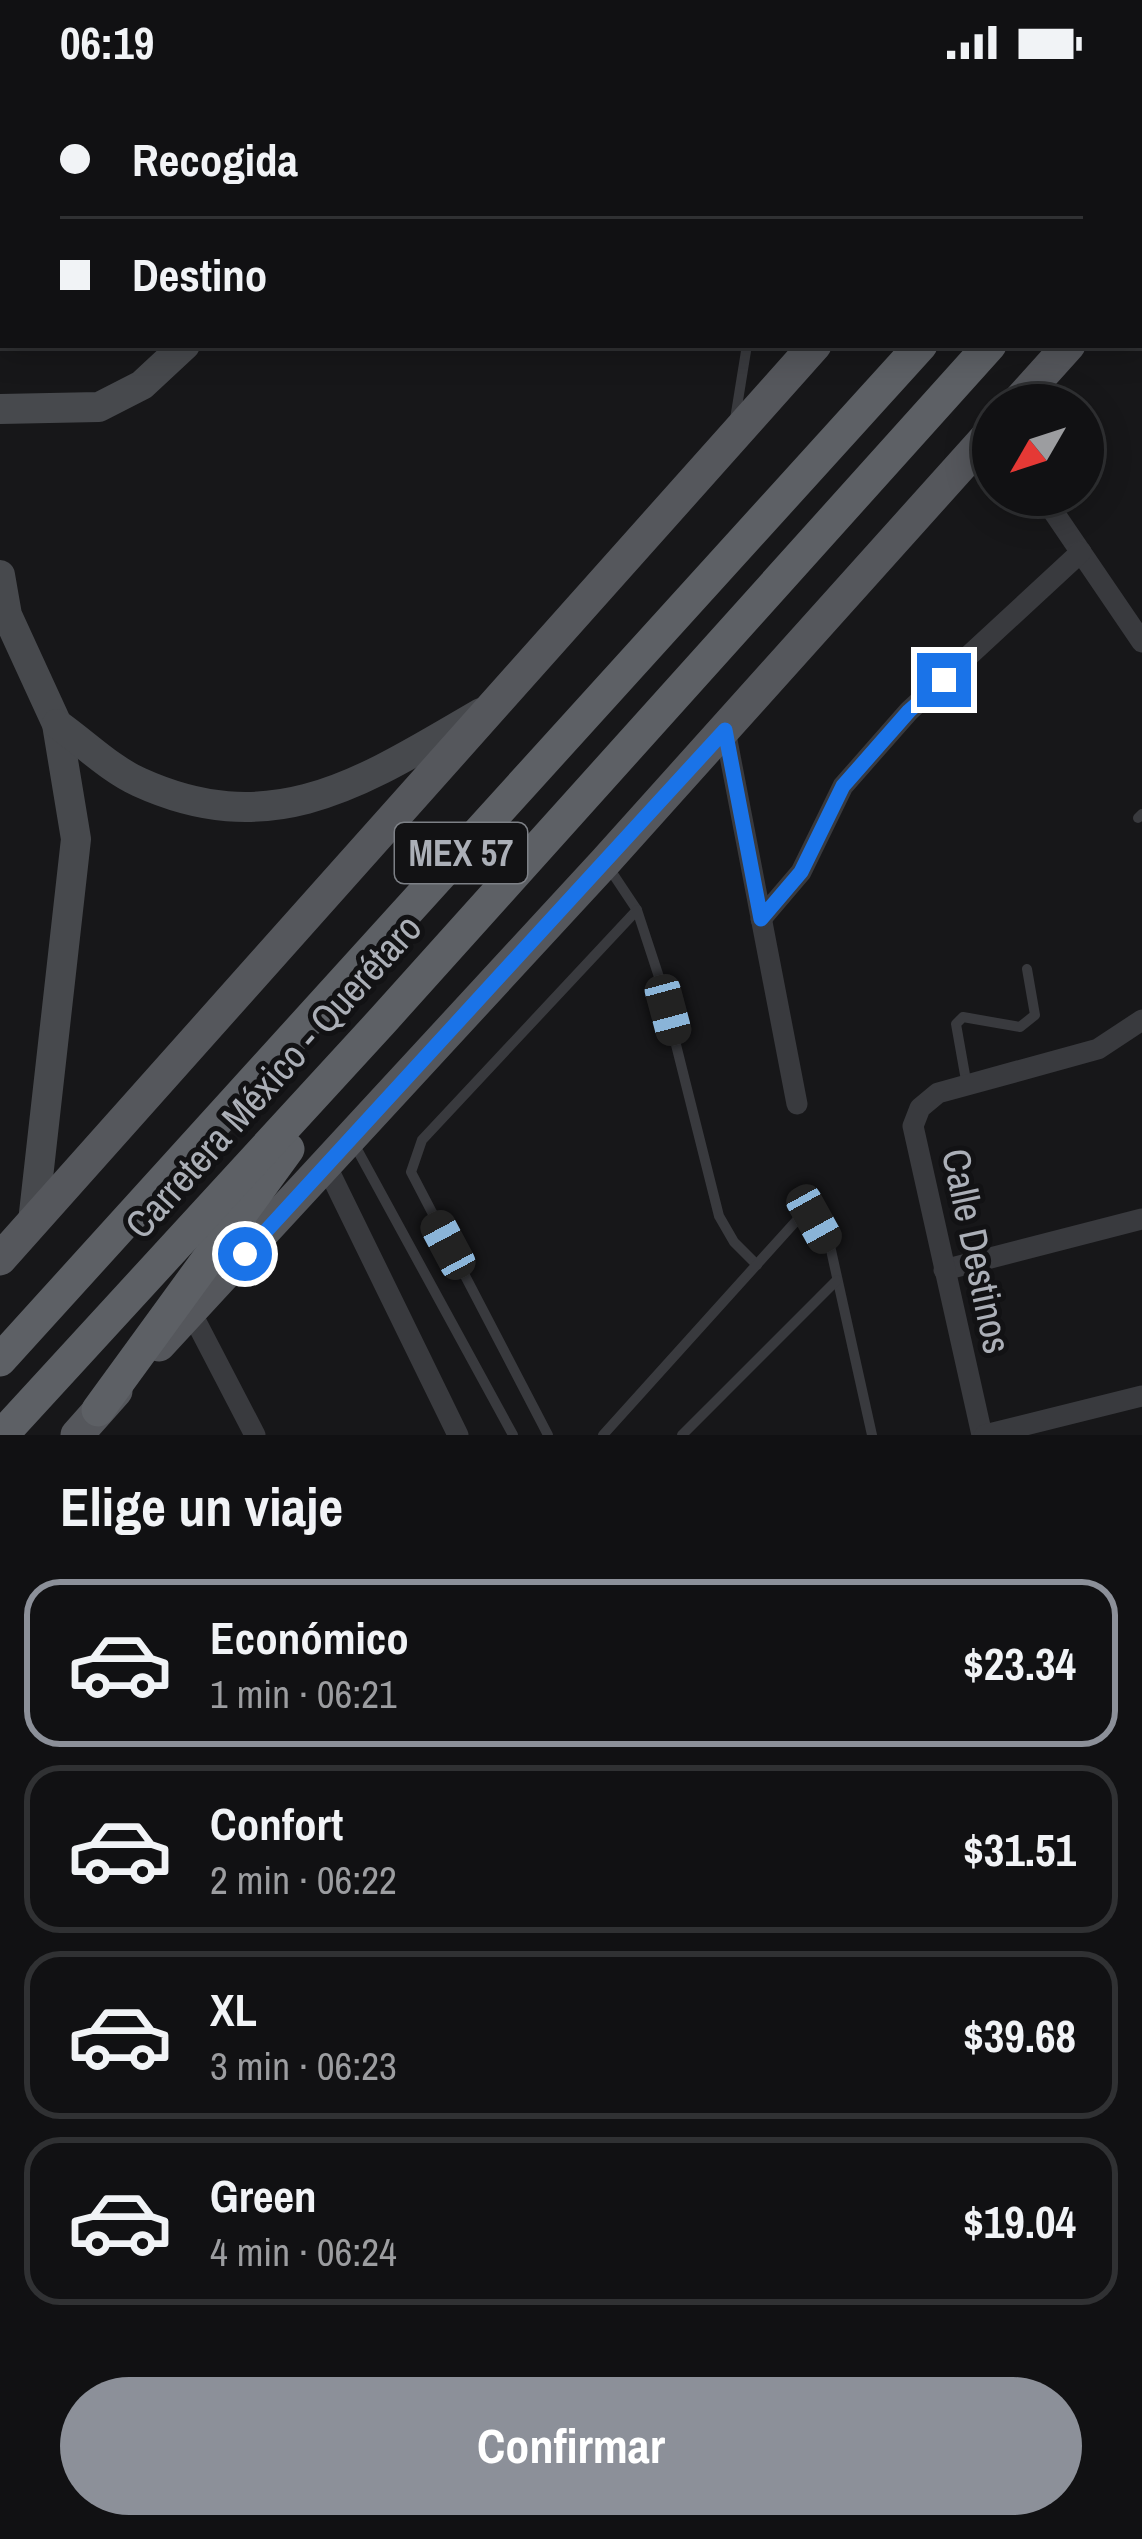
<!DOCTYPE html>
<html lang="es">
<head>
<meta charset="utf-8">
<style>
  :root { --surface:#111113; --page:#1e1f21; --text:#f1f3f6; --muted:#9c9da0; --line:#303133; --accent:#8c9099 }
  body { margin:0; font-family:"Archivo Narrow",sans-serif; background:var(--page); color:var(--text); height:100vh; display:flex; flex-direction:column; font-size:45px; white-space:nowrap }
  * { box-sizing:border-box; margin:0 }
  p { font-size:39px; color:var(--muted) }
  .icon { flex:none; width:66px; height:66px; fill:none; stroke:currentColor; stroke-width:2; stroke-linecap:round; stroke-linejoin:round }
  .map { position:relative; height:1351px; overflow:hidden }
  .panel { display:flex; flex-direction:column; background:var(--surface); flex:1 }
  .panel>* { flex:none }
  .hud { position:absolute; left:0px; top:0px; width:1143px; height:264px; box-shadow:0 6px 30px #0003,0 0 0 3px var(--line); display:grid; align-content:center; height:264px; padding:0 60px; background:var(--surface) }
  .needle { width:78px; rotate:231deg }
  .controls { position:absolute; left:972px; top:300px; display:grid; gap:24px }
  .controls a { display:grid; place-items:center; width:132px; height:132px; border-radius:50%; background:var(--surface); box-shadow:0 6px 30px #0003,0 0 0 3px var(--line); font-size:60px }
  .end { position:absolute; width:54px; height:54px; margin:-27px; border:15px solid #1a73e8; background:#fff; box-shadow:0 0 0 6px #fff }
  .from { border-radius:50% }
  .car { position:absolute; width:36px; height:72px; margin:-36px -18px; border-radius:15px; box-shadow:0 0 9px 3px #0007; background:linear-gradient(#222 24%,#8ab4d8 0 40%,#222 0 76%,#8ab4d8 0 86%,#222 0) }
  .hud b { display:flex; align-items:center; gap:42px; height:114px; font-size:45px }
  .hud b+b { border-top:3px solid var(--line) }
  .hud i { width:30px; height:30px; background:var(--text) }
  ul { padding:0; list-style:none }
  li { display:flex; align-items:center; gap:36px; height:168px; margin:0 24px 18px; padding:0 36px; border:6px solid var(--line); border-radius:36px }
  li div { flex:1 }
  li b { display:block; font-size:45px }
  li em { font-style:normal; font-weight:700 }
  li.active { border-color:var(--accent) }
  li>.icon { width:108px; height:108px; stroke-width:1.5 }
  h2 { padding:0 60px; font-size:54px; line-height:144px }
  .cta { display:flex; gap:24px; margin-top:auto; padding:24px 60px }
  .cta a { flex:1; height:138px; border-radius:72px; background:var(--accent); color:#fff; font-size:48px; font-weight:700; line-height:138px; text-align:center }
  .status { display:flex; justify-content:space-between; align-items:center; height:84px; padding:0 60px; background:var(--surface); direction:ltr }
  .status svg { height:33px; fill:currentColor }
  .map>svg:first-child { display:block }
  .building { fill:#454549; stroke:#323235; stroke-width:3 }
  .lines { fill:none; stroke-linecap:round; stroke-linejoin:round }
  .service { stroke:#393a3e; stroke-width:10 }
  .minor { stroke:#393a3e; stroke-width:21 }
  .secondary { stroke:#47494d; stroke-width:30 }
  .primary { stroke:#55575c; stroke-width:33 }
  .trunk { stroke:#5d6065; stroke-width:33 }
  .route { stroke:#1a73e8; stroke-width:15 }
  .labels { text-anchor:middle; stroke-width:10; stroke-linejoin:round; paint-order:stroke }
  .shield { fill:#121214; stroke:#7d8086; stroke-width:3 }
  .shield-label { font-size:36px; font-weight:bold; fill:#abafb7 }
  .street-label { font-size:39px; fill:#abafb7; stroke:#121214 }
</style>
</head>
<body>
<div class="status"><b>06:19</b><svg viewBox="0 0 49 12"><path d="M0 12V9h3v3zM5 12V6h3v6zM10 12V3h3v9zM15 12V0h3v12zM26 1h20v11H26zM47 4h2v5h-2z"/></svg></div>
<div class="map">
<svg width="1142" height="1351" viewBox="0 0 1142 1351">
  <rect width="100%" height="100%" fill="#171719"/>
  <polygon class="building" points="339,0 560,0 336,3"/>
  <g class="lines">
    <g class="service">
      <polyline points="700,0 703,3"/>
      <polyline points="7,3 7,0"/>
      <polyline points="944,3 947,0"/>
      <polyline points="0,86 3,48"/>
      <polyline points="735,335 747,261"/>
      <polyline points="1138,734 1142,730"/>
      <polyline points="609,784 637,826"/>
      <polyline points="967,1002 956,940 963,933 1020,943 1035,931 1027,885"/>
      <polyline points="353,1058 513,1351"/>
      <polyline points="548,1351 411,1088 422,1056 637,826 659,893 719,1132 734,1158 757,1181"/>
      <polyline points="603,1351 797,1136 814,1134 831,1166 872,1351"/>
      <polyline points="682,1351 837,1196"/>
    </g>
    <g class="minor">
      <polyline points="1042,411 1142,558"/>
      <polyline points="725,646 797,1020"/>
      <polyline points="761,835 801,788 843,702 909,627 1081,468"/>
      <polyline points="327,1083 458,1351"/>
      <polyline points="944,1186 1142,1135"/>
      <polyline points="191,1228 255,1351"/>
      <polyline points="982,1351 913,1042 920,1024 938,1009 1098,965 1142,936"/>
      <polyline points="985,1351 1142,1312"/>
    </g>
    <g class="secondary">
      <polyline points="247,3 248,0"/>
      <polyline points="0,325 99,323 142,301 185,261"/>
      <polyline points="0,491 7,531 57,640 76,755 33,1138"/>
      <path d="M57,640C83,658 110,685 139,698C275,760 367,695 481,629"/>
    </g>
    <g class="primary">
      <polyline points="1049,3 1052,0"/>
      <polyline points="1140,181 1142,179"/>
      <polyline points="1015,321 1069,261"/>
      <polyline points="0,1175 815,261"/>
      <polyline points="159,1261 605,778 993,346"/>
      <polyline points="77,1351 116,1307"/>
    </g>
    <g class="trunk">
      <polyline points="1140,18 1142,16"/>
      <polyline points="1140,95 1142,93"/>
      <polyline points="0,1276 921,261"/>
      <polyline points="98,1326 288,1065"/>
      <polyline points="2,1351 383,936 990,261"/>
    </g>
  </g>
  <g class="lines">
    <polyline class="route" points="245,1170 725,646 761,835 801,788 843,702 909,627 944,596"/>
  </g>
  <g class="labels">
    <rect class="shield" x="395" y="739" width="132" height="60" rx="9"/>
    <g class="shield-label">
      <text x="461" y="782">MEX 57</text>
    </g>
    <g class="street-label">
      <text transform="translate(273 992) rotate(-48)" y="14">Carretera México - Querétaro</text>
      <text transform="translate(977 1167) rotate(78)" y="14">Calle Destinos</text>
    </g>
  </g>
</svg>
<div class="controls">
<a><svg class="needle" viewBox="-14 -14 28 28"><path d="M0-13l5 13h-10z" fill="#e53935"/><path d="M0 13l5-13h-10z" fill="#9c9da0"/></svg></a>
</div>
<i class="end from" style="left:245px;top:1170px"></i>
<i class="end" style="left:944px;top:596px"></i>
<i class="car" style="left:668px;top:926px;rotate:165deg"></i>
<i class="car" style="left:814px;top:1135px;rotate:151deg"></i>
<i class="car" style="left:448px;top:1161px;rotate:332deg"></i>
<div class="hud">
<b><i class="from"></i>Recogida</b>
<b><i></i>Destino</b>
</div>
</div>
<section class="panel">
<h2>Elige un viaje</h2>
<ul>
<li class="active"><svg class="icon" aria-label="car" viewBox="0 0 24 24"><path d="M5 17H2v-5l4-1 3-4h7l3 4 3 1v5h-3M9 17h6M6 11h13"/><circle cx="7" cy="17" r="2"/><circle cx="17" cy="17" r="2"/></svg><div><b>Económico</b><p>1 min · 06:21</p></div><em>$23.34</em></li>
<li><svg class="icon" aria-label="car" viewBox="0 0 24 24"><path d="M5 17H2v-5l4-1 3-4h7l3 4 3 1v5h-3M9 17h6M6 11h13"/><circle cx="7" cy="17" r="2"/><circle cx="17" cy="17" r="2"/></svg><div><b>Confort</b><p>2 min · 06:22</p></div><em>$31.51</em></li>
<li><svg class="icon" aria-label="car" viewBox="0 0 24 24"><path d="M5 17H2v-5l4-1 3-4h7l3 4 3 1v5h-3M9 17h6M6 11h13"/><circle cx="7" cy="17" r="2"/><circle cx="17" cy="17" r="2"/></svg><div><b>XL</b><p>3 min · 06:23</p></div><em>$39.68</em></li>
<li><svg class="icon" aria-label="car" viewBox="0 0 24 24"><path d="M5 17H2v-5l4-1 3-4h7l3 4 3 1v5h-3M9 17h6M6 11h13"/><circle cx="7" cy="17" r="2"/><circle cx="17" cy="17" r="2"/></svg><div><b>Green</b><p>4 min · 06:24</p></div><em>$19.04</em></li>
</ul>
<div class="cta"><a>Confirmar</a></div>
</section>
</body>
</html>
